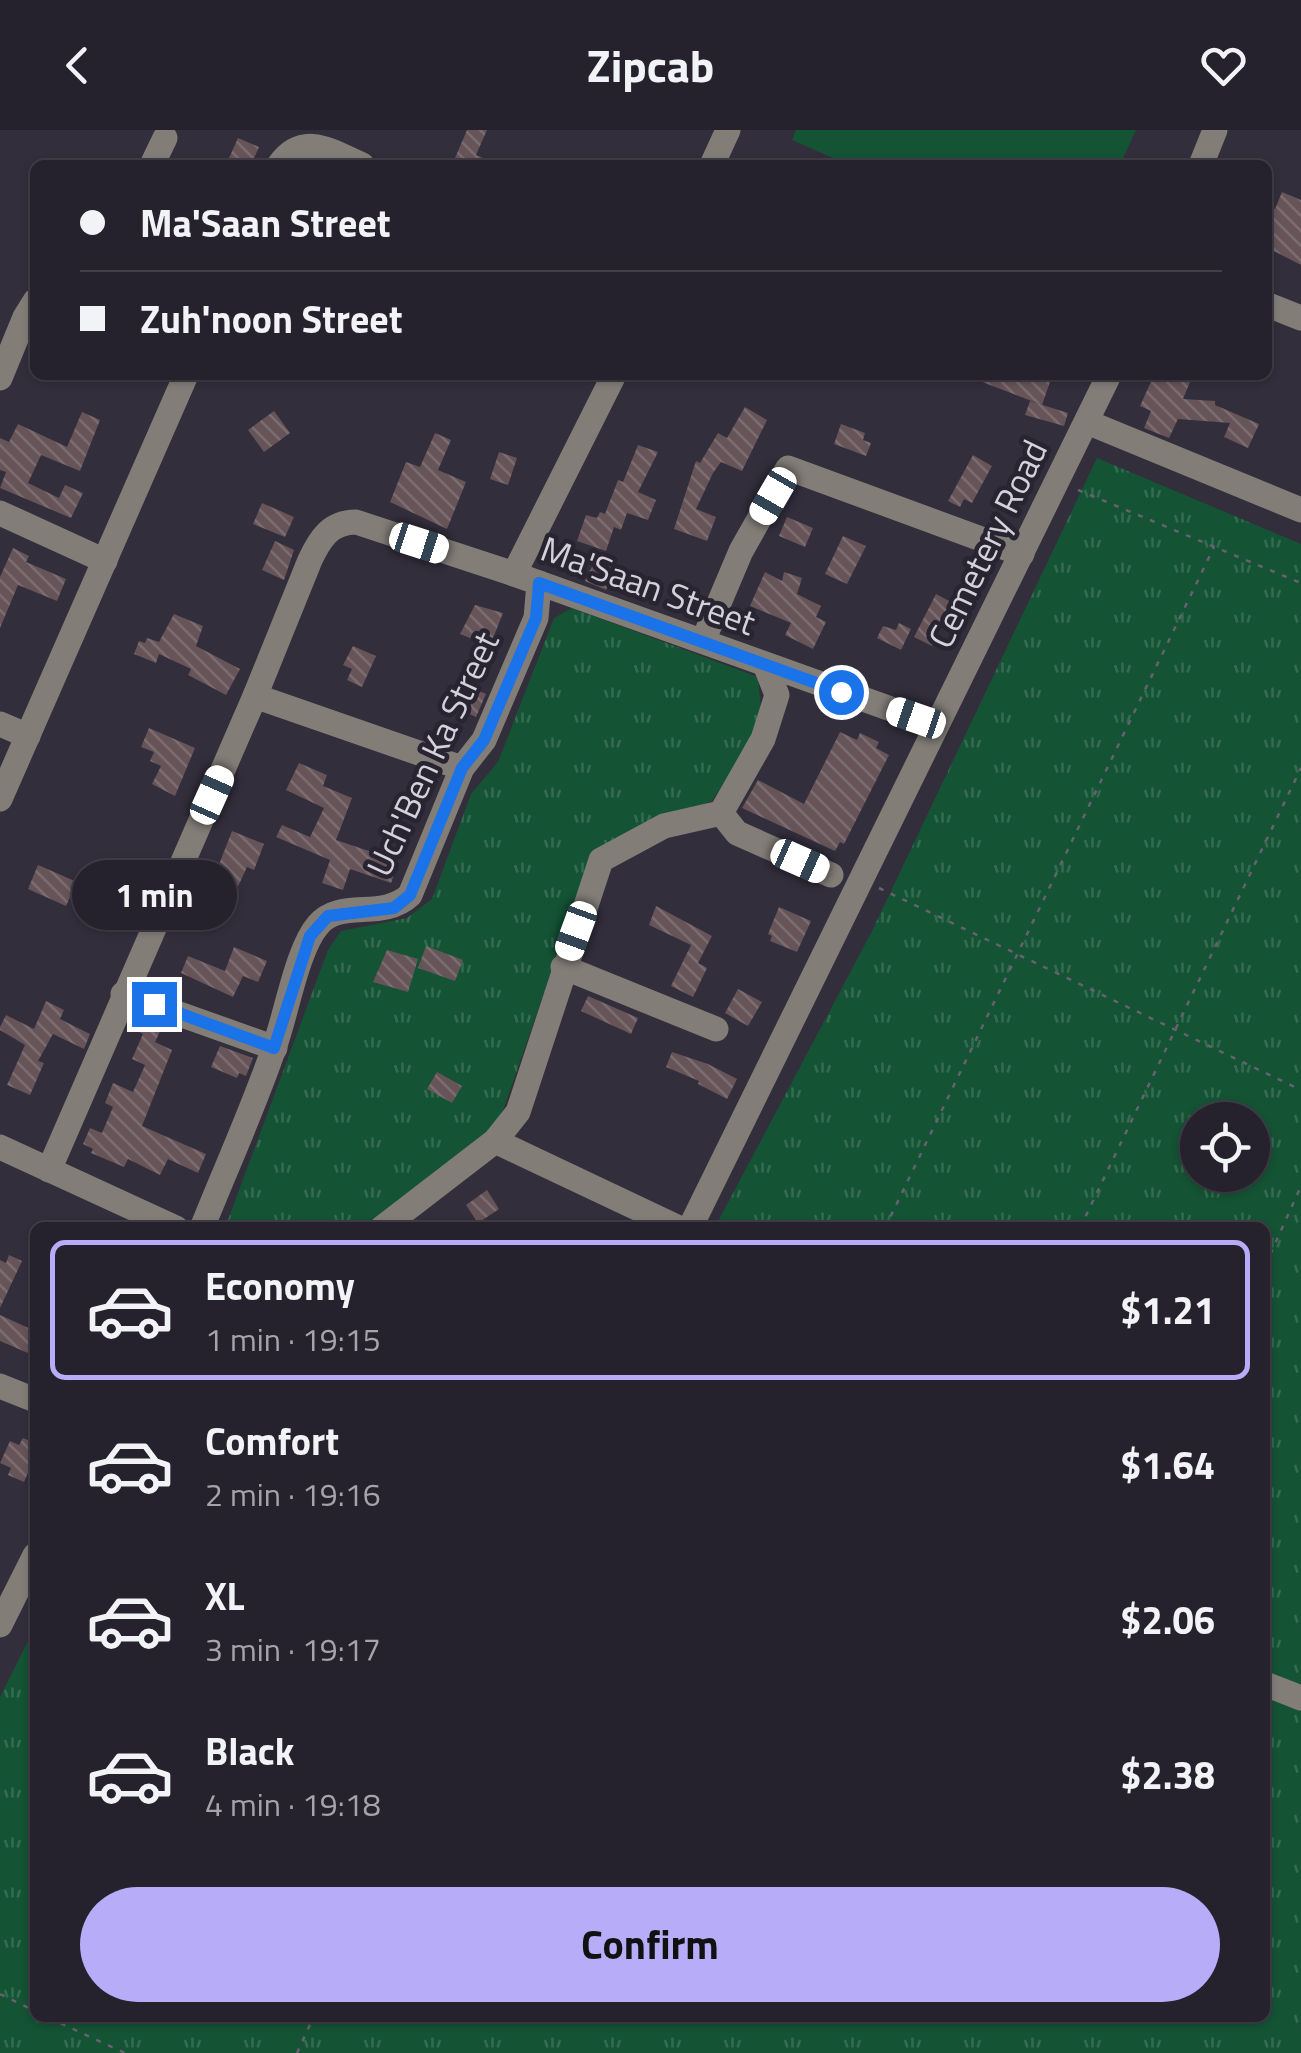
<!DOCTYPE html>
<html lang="en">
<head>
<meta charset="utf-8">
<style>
  :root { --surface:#26222d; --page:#2e2a35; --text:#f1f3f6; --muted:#a4a4aa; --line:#423f49; --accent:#b6acf8 }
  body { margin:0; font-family:"Titillium Web",sans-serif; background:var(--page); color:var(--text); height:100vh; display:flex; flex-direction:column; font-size:38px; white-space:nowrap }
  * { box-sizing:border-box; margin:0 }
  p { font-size:32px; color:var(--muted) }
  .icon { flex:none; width:55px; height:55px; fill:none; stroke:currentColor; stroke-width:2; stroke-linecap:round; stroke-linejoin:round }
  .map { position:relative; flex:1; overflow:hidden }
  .side { position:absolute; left:30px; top:1092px; width:1240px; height:800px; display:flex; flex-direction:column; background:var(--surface); border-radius:15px; box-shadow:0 2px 8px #0004,0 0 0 2px var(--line) }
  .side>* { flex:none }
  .hud { position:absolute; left:30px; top:30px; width:1242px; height:220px; border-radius:15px; box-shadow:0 2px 8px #0004,0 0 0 2px var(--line); display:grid; align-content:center; height:220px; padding:0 50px; background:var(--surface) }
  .fabs { position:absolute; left:1180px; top:972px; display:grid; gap:20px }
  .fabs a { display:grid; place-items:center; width:90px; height:90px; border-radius:50%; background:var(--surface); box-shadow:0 2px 8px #0004,0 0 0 2px var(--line); font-size:50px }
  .end { position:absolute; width:45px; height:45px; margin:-22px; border:12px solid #1a73e8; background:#fff; box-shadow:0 0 0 5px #fff }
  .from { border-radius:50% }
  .bubble { position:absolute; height:70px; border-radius:35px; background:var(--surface); box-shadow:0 2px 8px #0004,0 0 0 2px var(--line); font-size:32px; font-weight:700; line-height:70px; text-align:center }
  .car { position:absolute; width:30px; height:60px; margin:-30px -15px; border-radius:12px; box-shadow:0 0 8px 2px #0007; background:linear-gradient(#fff 24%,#345 0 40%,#fff 0 76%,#345 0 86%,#fff 0) }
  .hud b { display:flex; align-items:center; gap:35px; height:95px; font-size:38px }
  .hud b+b { border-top:2px solid var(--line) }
  .hud i { width:25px; height:25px; background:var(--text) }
  ul { padding:18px 0 0; list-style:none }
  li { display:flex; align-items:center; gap:30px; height:140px; margin:0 20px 15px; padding:0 30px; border:5px solid transparent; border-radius:15px }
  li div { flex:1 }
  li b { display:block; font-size:38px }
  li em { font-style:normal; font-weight:700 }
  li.on { border-color:var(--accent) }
  li>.icon { width:90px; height:90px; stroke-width:1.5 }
  .action { display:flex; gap:20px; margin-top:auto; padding:20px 50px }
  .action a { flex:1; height:115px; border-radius:60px; background:var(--accent); color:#111; font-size:40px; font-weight:700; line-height:115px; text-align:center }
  header { display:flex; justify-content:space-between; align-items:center; height:130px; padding:0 50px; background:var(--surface); font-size:45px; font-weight:700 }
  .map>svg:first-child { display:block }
  .grass { fill:url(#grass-tufts); fill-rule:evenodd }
  .garden { fill:#145334 }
  .building { fill:url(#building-back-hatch) }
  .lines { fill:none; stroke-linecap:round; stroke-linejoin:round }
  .path { stroke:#66626f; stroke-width:2.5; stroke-dasharray:5 8; stroke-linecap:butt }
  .minor { stroke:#827d77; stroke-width:25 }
  .route { stroke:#1a73e8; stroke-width:12 }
  .labels { text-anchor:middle; stroke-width:9; stroke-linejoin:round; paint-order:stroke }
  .street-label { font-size:35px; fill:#d3d1da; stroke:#282431 }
</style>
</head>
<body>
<header><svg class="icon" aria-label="back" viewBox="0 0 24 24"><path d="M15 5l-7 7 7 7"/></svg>Zipcab<svg class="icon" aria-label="heart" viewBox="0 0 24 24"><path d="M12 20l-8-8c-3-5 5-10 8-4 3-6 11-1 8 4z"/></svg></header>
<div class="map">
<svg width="1301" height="1923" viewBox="0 0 1301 1923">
  <defs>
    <pattern id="grass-tufts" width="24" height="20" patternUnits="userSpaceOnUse" patternTransform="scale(2.5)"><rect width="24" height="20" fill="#145334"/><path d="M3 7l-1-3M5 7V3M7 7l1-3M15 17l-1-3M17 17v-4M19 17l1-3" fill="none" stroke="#356b51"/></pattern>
    <pattern id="building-back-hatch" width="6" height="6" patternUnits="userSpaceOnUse" patternTransform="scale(2.5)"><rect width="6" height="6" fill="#665459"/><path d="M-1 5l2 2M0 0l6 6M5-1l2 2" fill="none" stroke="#7b6c70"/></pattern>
  </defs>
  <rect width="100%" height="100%" fill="#322e3c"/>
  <g class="grass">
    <path d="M1097,328L1301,414V1923H0V1567L32,1503L35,1504V1888H1265V1098L715,1097L871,803ZM1198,990H1252V1045H1198Z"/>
    <polygon points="572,478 758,547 761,581 746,620 712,671 615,711 591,727 498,995 365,1097 225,1098 328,820 341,801 407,788 432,769 471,664 498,632 554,488"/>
  </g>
  <polygon class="garden" points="796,0 1136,0 1120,35 849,35 792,10"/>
  <g class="building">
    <polygon points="467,0 487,0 476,25 500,35 452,35"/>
    <polygon points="238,8 259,17 251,35 229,28"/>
    <polygon points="1282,62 1301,70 1301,135 1268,118 1268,76 1275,79"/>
    <polygon points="964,245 1032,245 1050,252 1042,275"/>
    <polygon points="1154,245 1173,245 1190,252 1183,269 1215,271 1215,275 1259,294 1248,318 1224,307 1230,293 1178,289 1169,308 1144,298 1151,281 1140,276"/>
    <polygon points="1030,271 1068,283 1064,296 1025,285"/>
    <polygon points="745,277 767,290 742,341 721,332 713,343 696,379 716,387 707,411 674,399 696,331 700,333 718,303 727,308"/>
    <polygon points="274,281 290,303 264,322 248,300"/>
    <polygon points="82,282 100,290 80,341 41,325 28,353 59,368 65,355 83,363 71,388 0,358 6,342 0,340 0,308 9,312 18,294 67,317"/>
    <polygon points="841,294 865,303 863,310 871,313 866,326 834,314"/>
    <polygon points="435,303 451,310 438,340 466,352 447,399 390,372 406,332 420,337"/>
    <polygon points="638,315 658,322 638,362 656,370 648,390 627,383 621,400 614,397 606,421 577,411 586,385 597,388 600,382 605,384 618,350 623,352"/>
    <polygon points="499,322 517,328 508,355 490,349"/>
    <polygon points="973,325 992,336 972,373 964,369 960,377 948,371"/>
    <polygon points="262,373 294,387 285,407 253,394"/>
    <polygon points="787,387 813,398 805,417 779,406"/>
    <polygon points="843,406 866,416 847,454 825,444"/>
    <polygon points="275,411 294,420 284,450 262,440"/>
    <polygon points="13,418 29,426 26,432 66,449 57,471 18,455 0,498 0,447"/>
    <polygon points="597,426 618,436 606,460 585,451"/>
    <polygon points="765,442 782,451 784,442 802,448 797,464 821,476 816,487 826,492 813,519 785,505 791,493 750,476"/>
    <polygon points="936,464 951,472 932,516 914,507"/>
    <polygon points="475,475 503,483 490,516 460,504"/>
    <polygon points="174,484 203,496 196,516 240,539 226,565 188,545 191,539 159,524 156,533 134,524 139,511 145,513 147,508 159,512"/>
    <polygon points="899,493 911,499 901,520 877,508 883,496 896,500"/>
    <polygon points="353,516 376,526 362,557 347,550 352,539 343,535"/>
    <polygon points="466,555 486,564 476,587 456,578"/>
    <polygon points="149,598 195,618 175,666 152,654 161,636 150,631 154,622 141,617"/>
    <polygon points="840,602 857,610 860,603 879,612 876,618 889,625 844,714 840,712 835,721 742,678 758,650 804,674"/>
    <polygon points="299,633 327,645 323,656 352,668 336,710 399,731 391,753 350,739 343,760 322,753 330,730 276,707 282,695 310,707 324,678 286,660"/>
    <polygon points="232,701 264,714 254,740 247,737 224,787 202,778 208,763 202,761 213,735 218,737"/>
    <polygon points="38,735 77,752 66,776 28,759"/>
    <polygon points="656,776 712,806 698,833 707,838 693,867 671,856 691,815 649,795"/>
    <polygon points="779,777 811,791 797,822 770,811 772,806 768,804"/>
    <polygon points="426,816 463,830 455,851 418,838"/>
    <polygon points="234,817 267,831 258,852 243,846 233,867 181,843 188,826 225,841"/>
    <polygon points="387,820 418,829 408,862 373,852"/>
    <polygon points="738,859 762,872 748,896 725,883"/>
    <polygon points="588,866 638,888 631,904 581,881"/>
    <polygon points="46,871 64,880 60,889 90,904 84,919 53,904 38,931 44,933 30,965 7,955 25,915 0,900 0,897 6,885 34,899"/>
    <polygon points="140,887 163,895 155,912 172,920 142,996 206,1024 198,1043 168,1029 160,1045 128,1029 124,1037 91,1023 93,1019 83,1014 90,998 102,1003 113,977 105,973 113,953 133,962 145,935 132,929 143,904 134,899"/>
    <polygon points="220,916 253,928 246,946 239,943 237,948 211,937"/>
    <polygon points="672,922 708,934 737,949 727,969 698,954 699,951 666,937"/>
    <polygon points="437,942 462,956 452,973 427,959"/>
    <polygon points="487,1060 499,1079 478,1093 466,1075"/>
    <polygon points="9,1125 22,1131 0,1178 0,1130 6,1133"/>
    <polygon points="0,1185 35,1201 28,1223 0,1211"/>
    <polygon points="23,1308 35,1313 35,1327 24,1352 8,1345 11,1338 0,1333 10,1311 19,1315"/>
  </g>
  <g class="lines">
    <g class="path">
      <polyline points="1078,360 1301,453"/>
      <polyline points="879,758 1301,960"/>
      <polyline points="885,1098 1214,417"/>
      <polyline points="1080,1098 1301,638"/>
      <polyline points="1265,1136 1301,1056"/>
      <polyline points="0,1864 35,1881"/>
      <polyline points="49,1888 125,1923"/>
      <polyline points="297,1923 313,1888"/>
    </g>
    <g class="minor">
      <polyline points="152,35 165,8"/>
      <path d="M279,35C303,1 331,21 362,35"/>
      <polyline points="712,35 728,0"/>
      <polyline points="1201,35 1215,0"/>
      <polyline points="1268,175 1301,188"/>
      <polyline points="0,248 25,187 35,171"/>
      <polyline points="1087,292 1301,380"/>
      <polyline points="0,383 105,431"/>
      <polyline points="514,444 614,245"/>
      <polyline points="703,511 741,421 788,338 1022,424"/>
      <polyline points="255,566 462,638"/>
      <polyline points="0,594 28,606"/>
      <polyline points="0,669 186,245"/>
      <polyline points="721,683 737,703 831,745"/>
      <polyline points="563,837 716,899"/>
      <polyline points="123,864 275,918"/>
      <polyline points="495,1011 679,1098"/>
      <polyline points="0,1017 176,1098"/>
      <path d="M49,1040L255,566L310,430C320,409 330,392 356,392L514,444L916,588"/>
      <path d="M202,1098C226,1038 253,979 274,918C286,886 297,819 318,795C340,768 382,791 410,765L462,638L484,610L536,488L539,453"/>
      <polyline points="382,1098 495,1011 518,982 601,730 664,696 721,683 763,609 777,565 766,537"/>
      <polyline points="690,1098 1109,245"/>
      <polyline points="0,1256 35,1270"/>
      <polyline points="0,1495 35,1425"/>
      <polyline points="1265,1554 1301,1568"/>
    </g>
  </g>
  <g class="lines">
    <polyline class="route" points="154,874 274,918 310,806 328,786 394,778 410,765 462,638 484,610 536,488 539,453 841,562"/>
  </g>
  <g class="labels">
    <g class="street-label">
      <text transform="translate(988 414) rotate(-64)" y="12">Cemetery Road</text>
      <text transform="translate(648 456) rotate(20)" y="12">Ma'Saan Street</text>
      <text transform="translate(433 624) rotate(-65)" y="12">Uch'Ben Ka Street</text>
    </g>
  </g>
</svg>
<div class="fabs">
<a><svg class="icon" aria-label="locate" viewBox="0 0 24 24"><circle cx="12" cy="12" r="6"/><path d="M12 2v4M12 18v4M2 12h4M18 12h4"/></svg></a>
</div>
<i class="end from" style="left:841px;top:562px"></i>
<i class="end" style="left:154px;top:874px"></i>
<div class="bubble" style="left:72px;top:730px;width:165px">1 min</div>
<i class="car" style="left:773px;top:366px;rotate:210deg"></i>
<i class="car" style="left:419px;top:413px;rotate:108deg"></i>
<i class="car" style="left:916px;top:588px;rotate:289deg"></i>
<i class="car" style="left:212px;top:665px;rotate:24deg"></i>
<i class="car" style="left:800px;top:731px;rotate:114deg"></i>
<i class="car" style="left:576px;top:801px;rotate:200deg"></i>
<div class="hud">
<b><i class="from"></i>Ma'Saan Street</b>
<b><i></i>Zuh'noon Street</b>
</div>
<section class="side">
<ul>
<li class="on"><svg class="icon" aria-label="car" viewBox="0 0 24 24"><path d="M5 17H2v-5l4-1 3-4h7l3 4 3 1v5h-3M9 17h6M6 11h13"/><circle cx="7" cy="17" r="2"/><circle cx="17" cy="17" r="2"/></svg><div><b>Economy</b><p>1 min · 19:15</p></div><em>$1.21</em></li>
<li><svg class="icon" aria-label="car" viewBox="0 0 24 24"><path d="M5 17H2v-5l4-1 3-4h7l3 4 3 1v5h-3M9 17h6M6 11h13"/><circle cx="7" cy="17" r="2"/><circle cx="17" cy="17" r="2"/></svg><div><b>Comfort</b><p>2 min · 19:16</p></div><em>$1.64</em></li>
<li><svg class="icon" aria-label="car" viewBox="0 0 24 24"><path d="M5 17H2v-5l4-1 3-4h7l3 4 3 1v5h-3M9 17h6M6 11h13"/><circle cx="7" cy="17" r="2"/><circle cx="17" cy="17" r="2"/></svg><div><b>XL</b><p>3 min · 19:17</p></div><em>$2.06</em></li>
<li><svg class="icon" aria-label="car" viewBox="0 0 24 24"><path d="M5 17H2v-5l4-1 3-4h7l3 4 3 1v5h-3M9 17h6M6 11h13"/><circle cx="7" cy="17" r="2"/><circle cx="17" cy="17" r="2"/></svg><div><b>Black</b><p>4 min · 19:18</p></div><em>$2.38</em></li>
</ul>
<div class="action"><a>Confirm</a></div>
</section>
</div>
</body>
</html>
